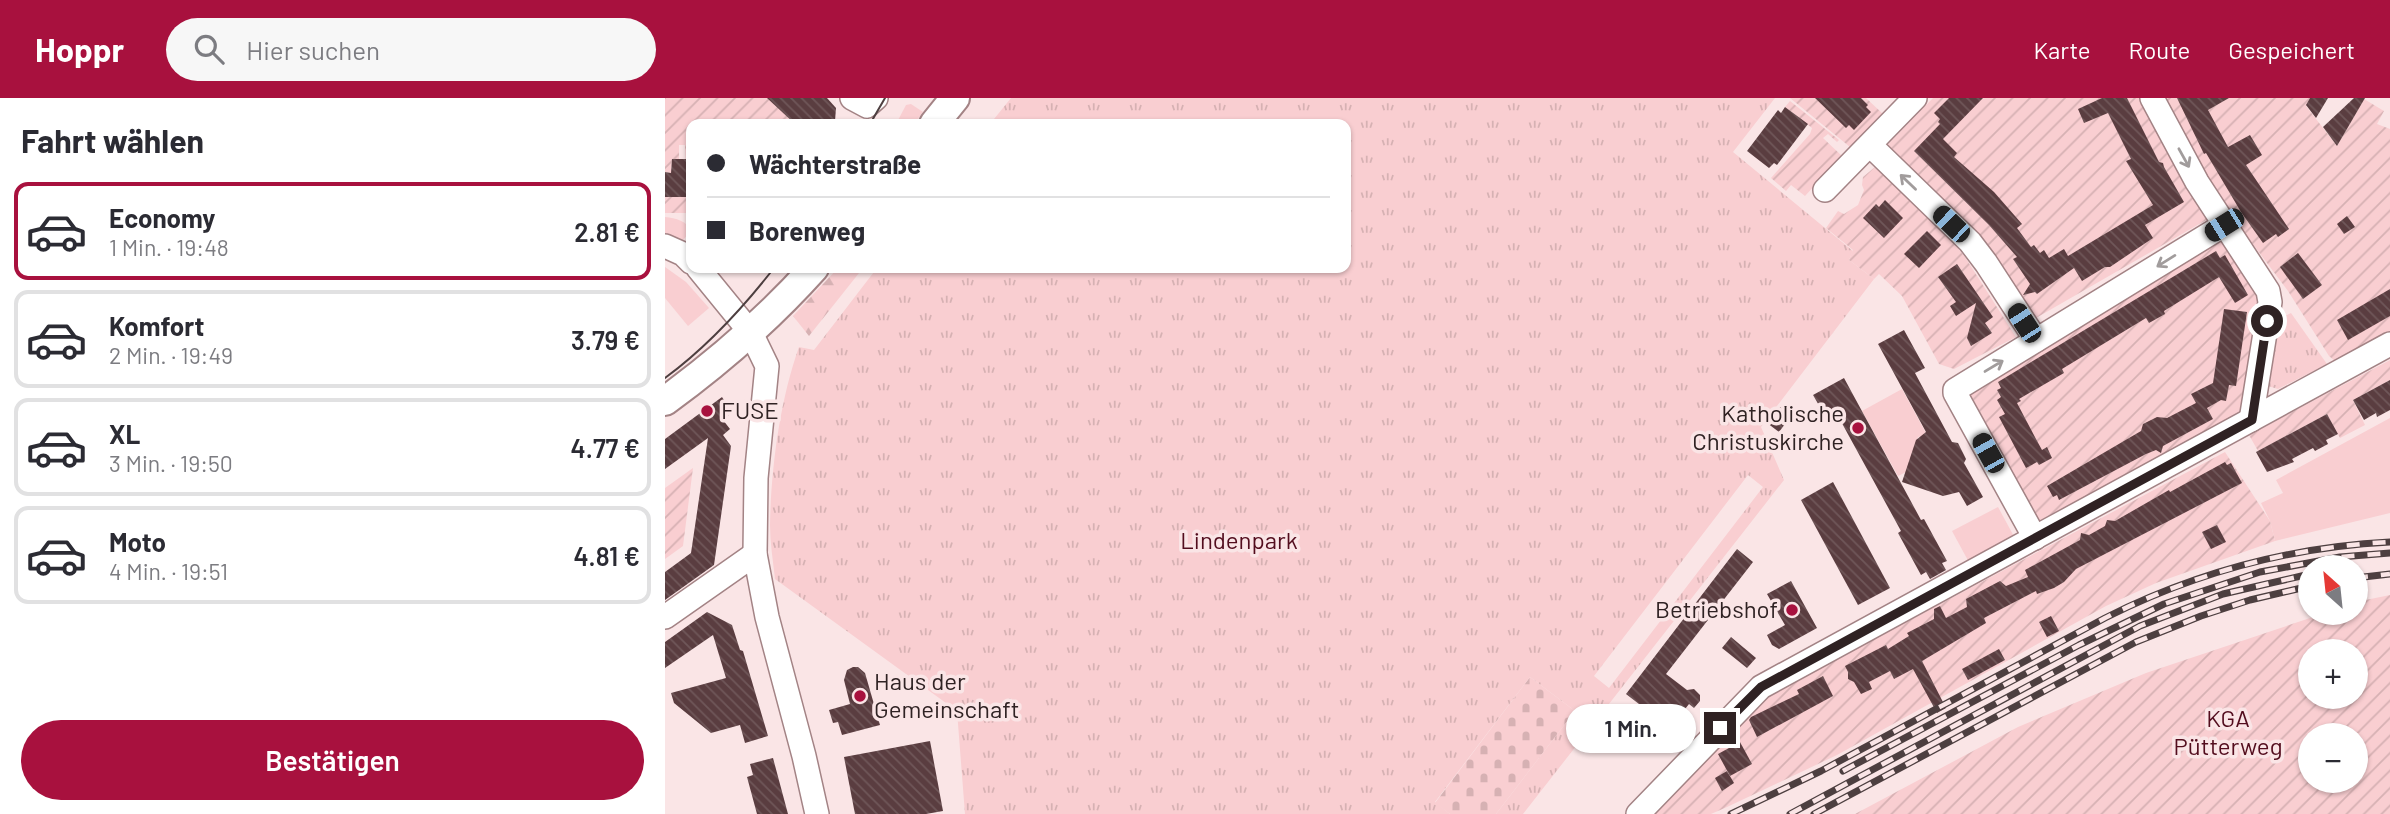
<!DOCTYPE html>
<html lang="de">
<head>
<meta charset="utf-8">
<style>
  :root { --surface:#fff; --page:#f7f7f7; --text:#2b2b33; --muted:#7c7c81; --line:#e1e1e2; --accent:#a8113e }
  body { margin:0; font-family:Barlow,sans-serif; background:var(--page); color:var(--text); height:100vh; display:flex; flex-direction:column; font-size:26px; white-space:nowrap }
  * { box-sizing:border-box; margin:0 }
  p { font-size:23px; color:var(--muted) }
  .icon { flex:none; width:38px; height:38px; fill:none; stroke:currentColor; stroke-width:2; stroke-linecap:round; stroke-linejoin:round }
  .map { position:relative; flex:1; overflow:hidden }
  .details { display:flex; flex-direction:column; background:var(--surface); width:665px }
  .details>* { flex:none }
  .top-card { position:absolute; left:21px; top:21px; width:665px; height:154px; border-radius:14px; box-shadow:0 2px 5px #0004; display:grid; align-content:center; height:154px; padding:0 21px; background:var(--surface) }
  .needle { width:46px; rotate:333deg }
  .tools { position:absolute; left:1633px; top:457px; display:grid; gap:14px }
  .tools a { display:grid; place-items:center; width:70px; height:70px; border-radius:50%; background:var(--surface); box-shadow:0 2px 5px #0004; font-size:35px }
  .end { position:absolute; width:32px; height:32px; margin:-16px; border:9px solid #2f2223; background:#fff; box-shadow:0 0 0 4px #fff }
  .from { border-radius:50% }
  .bubble { position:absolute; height:49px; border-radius:24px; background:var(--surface); box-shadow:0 2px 5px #0004; font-size:23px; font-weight:600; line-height:49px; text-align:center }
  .car { position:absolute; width:21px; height:42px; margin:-21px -10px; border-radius:9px; box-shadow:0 0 5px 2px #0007; background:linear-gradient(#222 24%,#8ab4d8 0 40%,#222 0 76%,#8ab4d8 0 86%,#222 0) }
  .top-card b { display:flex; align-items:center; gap:24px; height:66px; font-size:26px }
  .top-card b+b { border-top:2px solid var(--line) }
  .top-card i { width:18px; height:18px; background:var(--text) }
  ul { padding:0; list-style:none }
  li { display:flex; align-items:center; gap:21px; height:98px; margin:0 14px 10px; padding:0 7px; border:4px solid var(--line); border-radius:14px }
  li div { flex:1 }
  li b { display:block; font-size:26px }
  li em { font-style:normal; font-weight:600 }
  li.active { border-color:var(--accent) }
  li>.icon { width:63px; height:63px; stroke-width:1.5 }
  h2 { padding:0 21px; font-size:32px; line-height:84px }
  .primary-button { display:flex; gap:14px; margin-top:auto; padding:14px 21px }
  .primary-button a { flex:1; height:80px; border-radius:42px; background:var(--accent); color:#fff; font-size:28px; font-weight:600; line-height:80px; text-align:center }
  header { display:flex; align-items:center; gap:42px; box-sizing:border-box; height:98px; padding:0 35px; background:var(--accent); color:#fff }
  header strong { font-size:33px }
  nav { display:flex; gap:38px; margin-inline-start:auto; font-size:24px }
  .search { width:490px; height:63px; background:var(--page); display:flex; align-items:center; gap:18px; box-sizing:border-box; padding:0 24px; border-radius:38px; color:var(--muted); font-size:26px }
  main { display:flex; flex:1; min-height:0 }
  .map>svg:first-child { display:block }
  .grass { fill:#f9ced1 }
  .forest { fill:url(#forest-firs) }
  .cemetery { fill:url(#cemetery-stones) }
  .park { fill:url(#park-tufts); fill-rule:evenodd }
  .garden { fill:url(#garden-furrows); fill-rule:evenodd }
  .building { fill:url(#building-back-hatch) }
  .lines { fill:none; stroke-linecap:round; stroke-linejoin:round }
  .minor-casing { stroke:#a38385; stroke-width:26 }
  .major-casing { stroke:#a38385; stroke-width:32 }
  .minor { stroke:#fff; stroke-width:23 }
  .major { stroke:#fff; stroke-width:28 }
  .tram { stroke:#4d3f40; stroke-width:2 }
  .rail-casing { stroke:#4d3f40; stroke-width:7 }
  .rail { stroke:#fae5e6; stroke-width:4.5; stroke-dasharray:13; stroke-linecap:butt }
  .oneway { stroke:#a19c9c }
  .route { stroke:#2f2223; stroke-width:9 }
  .poi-dot { fill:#a8113e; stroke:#fae5e6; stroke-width:2.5 }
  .labels { text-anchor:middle; stroke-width:7; stroke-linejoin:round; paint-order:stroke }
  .poi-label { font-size:24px; fill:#2f2223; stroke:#fae5e6; text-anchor:start }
  .park-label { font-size:24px; fill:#530d1e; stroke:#fae5e6 }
</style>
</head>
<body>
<header>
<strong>Hoppr</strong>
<div class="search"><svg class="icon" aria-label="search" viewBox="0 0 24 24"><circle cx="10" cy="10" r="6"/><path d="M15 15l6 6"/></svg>Hier suchen</div>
<nav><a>Karte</a><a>Route</a><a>Gespeichert</a></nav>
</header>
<main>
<section class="details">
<h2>Fahrt wählen</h2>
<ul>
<li class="active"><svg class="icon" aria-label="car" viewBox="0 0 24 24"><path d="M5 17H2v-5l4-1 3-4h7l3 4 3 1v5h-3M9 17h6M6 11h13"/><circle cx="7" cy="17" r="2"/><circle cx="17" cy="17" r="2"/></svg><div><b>Economy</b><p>1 Min. · 19:48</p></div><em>2.81 €</em></li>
<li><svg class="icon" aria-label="car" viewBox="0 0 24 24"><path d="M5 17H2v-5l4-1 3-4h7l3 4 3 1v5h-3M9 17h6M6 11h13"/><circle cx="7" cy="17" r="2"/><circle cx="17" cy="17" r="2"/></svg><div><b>Komfort</b><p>2 Min. · 19:49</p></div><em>3.79 €</em></li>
<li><svg class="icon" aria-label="car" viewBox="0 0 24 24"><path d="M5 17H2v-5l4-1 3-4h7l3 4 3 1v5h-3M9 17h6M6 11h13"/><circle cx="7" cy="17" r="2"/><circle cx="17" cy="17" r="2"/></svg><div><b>XL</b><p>3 Min. · 19:50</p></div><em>4.77 €</em></li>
<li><svg class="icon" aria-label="car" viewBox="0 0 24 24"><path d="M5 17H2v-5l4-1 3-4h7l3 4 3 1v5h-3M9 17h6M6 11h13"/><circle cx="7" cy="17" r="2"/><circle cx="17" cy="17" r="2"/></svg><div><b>Moto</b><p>4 Min. · 19:51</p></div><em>4.81 €</em></li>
</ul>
<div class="primary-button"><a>Bestätigen</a></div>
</section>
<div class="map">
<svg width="1725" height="716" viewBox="0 0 1725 716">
  <defs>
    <pattern id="forest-firs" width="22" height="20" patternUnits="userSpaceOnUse" patternTransform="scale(1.75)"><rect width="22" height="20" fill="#f9ced1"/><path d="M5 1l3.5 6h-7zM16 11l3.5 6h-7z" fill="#d6b1b3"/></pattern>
    <pattern id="cemetery-stones" width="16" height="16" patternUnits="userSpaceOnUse" patternTransform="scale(1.75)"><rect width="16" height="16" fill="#f9ced1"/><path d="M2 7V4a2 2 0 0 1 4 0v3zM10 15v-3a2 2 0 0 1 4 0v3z" fill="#d6b1b3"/></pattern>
    <pattern id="park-tufts" width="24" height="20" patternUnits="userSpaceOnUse" patternTransform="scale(1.75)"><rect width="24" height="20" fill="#f9ced1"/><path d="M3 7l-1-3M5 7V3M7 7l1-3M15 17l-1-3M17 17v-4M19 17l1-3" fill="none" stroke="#d6b1b3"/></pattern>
    <pattern id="garden-furrows" width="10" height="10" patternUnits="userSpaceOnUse" patternTransform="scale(1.75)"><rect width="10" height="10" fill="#f9ced1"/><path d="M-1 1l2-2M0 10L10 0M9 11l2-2" fill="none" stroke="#d6b1b3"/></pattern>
    <pattern id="building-back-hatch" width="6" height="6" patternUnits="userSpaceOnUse" patternTransform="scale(1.75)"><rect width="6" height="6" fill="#5a3d40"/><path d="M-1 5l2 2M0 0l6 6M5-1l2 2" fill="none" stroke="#6f5759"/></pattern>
  </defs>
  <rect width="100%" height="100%" fill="#fae5e6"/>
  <g class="grass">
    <polygon points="246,6 258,14 249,26 231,26 241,7"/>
    <path d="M0,119C11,120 22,123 26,133L18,142L0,135Z"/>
    <polygon points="0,169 21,184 44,210 23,228 0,200"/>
    <polygon points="1237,291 1262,337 1253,339 1241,374 1233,378 1197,313"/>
    <polygon points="1725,320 1725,415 1610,443 1605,423 1596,405 1618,395 1611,382"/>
    <polygon points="1333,409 1352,444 1306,468 1287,433"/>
  </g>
  <polygon class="forest" points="173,170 198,170 144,238 128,218"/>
  <polygon class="cemetery" points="865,579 910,613 831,716 785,716 770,705"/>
  <g class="park">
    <path d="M346,0H1110L1068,54L1188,153L1184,162L1209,181L1096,329L1119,382L858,716H831L910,613L865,579L770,704L785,716H300L292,613L110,481C108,463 105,445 105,427C106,370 115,302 134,249L149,252L212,170H681V26H325ZM1083,377L1098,389L944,590L929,578Z"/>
    <polygon points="1626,215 1662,266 1613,291 1603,288 1612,222"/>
  </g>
  <g class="garden">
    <polygon points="0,0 119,0 132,16 114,26 26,26 26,74 21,74 20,47 14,47 14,61 7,61 6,75 0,74"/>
    <polygon points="1125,0 1201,0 1218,16 1185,49"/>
    <polygon points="1268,0 1474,0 1543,121 1371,220 1318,142 1222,47"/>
    <polygon points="1501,0 1645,0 1641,8 1672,48 1699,1 1719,13 1712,26 1725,31 1725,235 1671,264 1664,258 1623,193 1569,121 1545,84"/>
    <polygon points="1125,3 1174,42 1172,44 1163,36 1158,40 1177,58 1140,98 1126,87 1121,93 1106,80 1145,36 1147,30 1120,9"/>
    <polygon points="1210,69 1284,139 1300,159 1351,239 1289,271 1274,266 1237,198 1214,176 1209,181 1184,162 1188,152 1161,130 1173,113 1179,116 1193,107 1199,92 1197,87 1198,79"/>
    <polygon points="0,99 26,99 25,115 0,115"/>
    <polygon points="1553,136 1596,194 1574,317 1374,423 1303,292"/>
    <polygon points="1725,262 1725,282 1688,302 1700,327 1675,340 1662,316 1593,353 1584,337"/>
    <polygon points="1560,354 1605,423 1610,443 1491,485 1441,508 1172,657 1062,709 1046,716 985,716 1088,606"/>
    <polygon points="28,370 18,448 0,461 0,390"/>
    <path d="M1725,497V716H1190L1353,629L1481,575L1660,515L1690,514L1691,504ZM1645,553H1690V598H1645ZM1645,637H1690V682H1645Z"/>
  </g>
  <g class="building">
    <polygon points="102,0 162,0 171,10 170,23 164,26 130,26"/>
    <polygon points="1150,0 1196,0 1203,7 1201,9 1206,14 1189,32 1184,27 1181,30"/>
    <polygon points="1284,0 1318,0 1278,41 1292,55 1289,59 1329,94 1357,126 1352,130 1366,149 1369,147 1375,155 1379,152 1384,160 1399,151 1403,158 1488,107 1461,63 1466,61 1443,15 1419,25 1413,11 1437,0 1462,0 1494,64 1498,65 1499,69 1519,104 1480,127 1488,140 1445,169 1440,169 1417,183 1409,170 1372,196 1370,194 1358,197 1365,186 1348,161 1352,159 1324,127 1249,53 1275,26 1273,24 1275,21 1269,15"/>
    <polygon points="1512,0 1564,0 1543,12 1563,49 1585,37 1597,57 1581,67 1624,131 1613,139 1611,136 1598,145 1576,114 1541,55 1539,56"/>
    <polygon points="1645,0 1663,0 1651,20 1641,7"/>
    <polygon points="1689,0 1700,0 1672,48 1658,29"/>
    <polygon points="1120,9 1143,26 1112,67 1109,65 1104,70 1082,53 1113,12 1116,15"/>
    <polygon points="7,61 21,61 21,74 26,74 26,99 0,99 0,74 6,75"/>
    <polygon points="1220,102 1238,120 1219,140 1198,120 1211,106 1214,109"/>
    <polygon points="1682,118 1690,129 1679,136 1672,126"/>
    <polygon points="1262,133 1276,147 1254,170 1239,156"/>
    <polygon points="1551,153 1555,160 1560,157 1583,197 1570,205 1554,179 1499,213 1500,216 1484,225 1481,220 1397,271 1399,275 1354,301 1356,303 1352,305 1371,341 1377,352 1382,349 1387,360 1374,367 1372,364 1361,370 1334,319 1340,316 1332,302 1336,299 1332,292 1336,290 1333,284"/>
    <polygon points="1633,155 1657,187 1638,201 1615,169"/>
    <polygon points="1292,166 1328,219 1320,225 1327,235 1306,248 1302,240 1311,205 1291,218 1285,208 1291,204 1273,179"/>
    <polygon points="1725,191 1725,218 1683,242 1672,222"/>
    <polygon points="1559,211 1582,214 1571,288 1564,287 1561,303 1556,302 1542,310 1548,321 1498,348 1496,355 1491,352 1481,356 1394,402 1392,397 1388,399 1382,388 1476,333 1478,326 1492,319 1502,320 1531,305 1526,296 1548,285"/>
    <polygon points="1239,232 1260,270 1250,275 1287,344 1293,345 1301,361 1299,365 1318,399 1302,408 1294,394 1278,398 1237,384 1251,342 1261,334 1213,246"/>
    <polygon points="1179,280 1256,422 1259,421 1282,463 1277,465 1281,472 1265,481 1261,474 1256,477 1233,435 1236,433 1173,318 1163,323 1148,297"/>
    <polygon points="1725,282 1725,312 1712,319 1711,315 1699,322 1688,302"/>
    <polygon points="57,299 67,314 58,322 65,331 58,337 66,348 49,467 0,502 0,474 26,455 43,340 0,371 0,341"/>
    <polygon points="1115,309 1126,318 1114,334 1102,325"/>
    <polygon points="1662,316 1673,336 1661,342 1663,346 1650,353 1648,350 1627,361 1629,364 1602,374 1591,354"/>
    <polygon points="1560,364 1562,367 1566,365 1577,385 1411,471 1399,484 1389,490 1372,496 1371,493 1367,495 1319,520 1321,525 1257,563 1281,610 1272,615 1248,571 1229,581 1225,573 1204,584 1207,591 1196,596 1189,584 1183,581 1183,574 1180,568 1221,547 1223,551 1244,538 1242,535 1269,521 1269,511 1275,508 1281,520 1302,509 1301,501 1335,483 1341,488 1363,479 1360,472 1415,442 1416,435 1424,437 1440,428 1442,422 1450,423 1504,392 1505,394"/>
    <polygon points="1168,384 1225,490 1193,507 1136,402"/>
    <polygon points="1552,427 1561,444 1546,451 1537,434"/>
    <polygon points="1072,451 1088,464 1001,576 1022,592 1029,591 1035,597 1035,603 1029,610 1024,606 1005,630 961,596"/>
    <polygon points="1126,483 1152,530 1114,551 1107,547 1102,537 1120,527 1102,496"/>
    <polygon points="42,514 67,527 75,552 78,553 103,638 80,645 75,627 46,635 9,605 6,595 61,580 48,537 0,570 0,544"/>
    <polygon points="1386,518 1394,533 1382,539 1374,524"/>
    <polygon points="1066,539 1091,560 1082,570 1057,550"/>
    <polygon points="1334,551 1340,562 1303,582 1297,571"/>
    <polygon points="188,569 193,569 200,575 215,627 177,637 173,624 168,625 164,612 185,606 179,582 182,572"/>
    <polygon points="1158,578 1168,598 1092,639 1084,622 1086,619 1134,596 1132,592"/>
    <polygon points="265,643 278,713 261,716 190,716 179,659"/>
    <polygon points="1075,644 1087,666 1065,678 1053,656"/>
    <polygon points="108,660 123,716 92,716 82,679 88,677 85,666"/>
    <polygon points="1062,673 1069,685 1057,693 1050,680"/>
  </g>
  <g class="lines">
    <defs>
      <g id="minor">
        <polyline points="187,0 202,8 211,0"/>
        <polyline points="1487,0 1532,84 1603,193 1605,204 1586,322"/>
        <polyline points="1205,47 1305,144 1321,165 1371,242"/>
        <polyline points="1160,92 1250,0"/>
        <polyline points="0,148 18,156 26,164"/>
        <polyline points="33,170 86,235 102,268 91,380 90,456 102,519 139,658 152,716"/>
        <polyline points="1370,440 1290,295 1290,292 1559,127"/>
        <polyline points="0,519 90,456"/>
        <polyline points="973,716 1096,589 1725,246"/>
      </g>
      <g id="major">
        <polyline points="269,26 290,0"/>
        <path d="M0,303C55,263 104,220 149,170"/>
      </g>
    </defs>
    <use href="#minor" class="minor-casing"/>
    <use href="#major" class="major-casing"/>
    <use href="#minor" class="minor"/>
    <use href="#major" class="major"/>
    <g class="tram">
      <polyline points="205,26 220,0"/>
      <path d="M0,280C42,249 77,211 109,170"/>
    </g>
    <defs>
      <g id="rail">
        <polyline points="1690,480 1725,476"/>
        <polyline points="1178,673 1414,547 1499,506 1595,474 1675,459 1725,455"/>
        <path d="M1066,716L1156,673L1440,520C1529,475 1626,449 1725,444"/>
        <polyline points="1125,716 1475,528 1558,496 1645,476"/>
        <polyline points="1149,716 1471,544 1536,518 1585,502 1645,488"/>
      </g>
    </defs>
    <use href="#rail" class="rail-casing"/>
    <use href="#rail" class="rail"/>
  </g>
  <defs><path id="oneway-shaft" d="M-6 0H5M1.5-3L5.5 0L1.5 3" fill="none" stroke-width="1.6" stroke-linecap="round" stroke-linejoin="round" transform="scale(1.75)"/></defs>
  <g class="oneway">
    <use href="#oneway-shaft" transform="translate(1519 60) rotate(61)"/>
    <use href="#oneway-shaft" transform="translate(1243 84) rotate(-136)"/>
    <use href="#oneway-shaft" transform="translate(1501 163) rotate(148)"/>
    <use href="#oneway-shaft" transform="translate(1329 268) rotate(-31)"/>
  </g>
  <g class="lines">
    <polyline class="route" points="1055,630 1096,589 1587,322 1602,223"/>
  </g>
  <g class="poi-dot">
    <circle cx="42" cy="313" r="7"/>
    <circle cx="1193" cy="330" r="7"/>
    <circle cx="1127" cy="512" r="7"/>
    <circle cx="195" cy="598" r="7"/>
  </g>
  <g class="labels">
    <g class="poi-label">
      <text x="56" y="321">FUSE</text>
      <text x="1179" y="324" text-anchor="end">Katholische<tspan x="1179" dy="28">Christuskirche</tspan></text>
      <text x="1113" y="520" text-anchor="end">Betriebshof</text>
      <text x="209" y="592">Haus der<tspan x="209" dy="28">Gemeinschaft</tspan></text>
    </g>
    <g class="park-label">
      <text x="574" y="451">Lindenpark</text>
      <text x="1563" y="629">KGA<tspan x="1563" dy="28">Pütterweg</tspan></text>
    </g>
  </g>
</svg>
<div class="tools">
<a><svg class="needle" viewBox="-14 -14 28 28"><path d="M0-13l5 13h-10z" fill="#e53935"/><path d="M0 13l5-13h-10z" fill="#7c7c81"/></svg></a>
<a>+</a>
<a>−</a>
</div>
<i class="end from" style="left:1602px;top:223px"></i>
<i class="end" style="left:1055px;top:630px"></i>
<div class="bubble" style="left:901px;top:606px;width:130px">1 Min.</div>
<i class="car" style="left:1286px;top:126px;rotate:314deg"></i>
<i class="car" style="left:1559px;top:127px;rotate:238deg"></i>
<i class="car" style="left:1359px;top:225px;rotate:327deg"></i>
<i class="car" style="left:1323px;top:355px;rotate:331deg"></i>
<div class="top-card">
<b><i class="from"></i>Wächterstraße</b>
<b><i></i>Borenweg</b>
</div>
</div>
</main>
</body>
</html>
